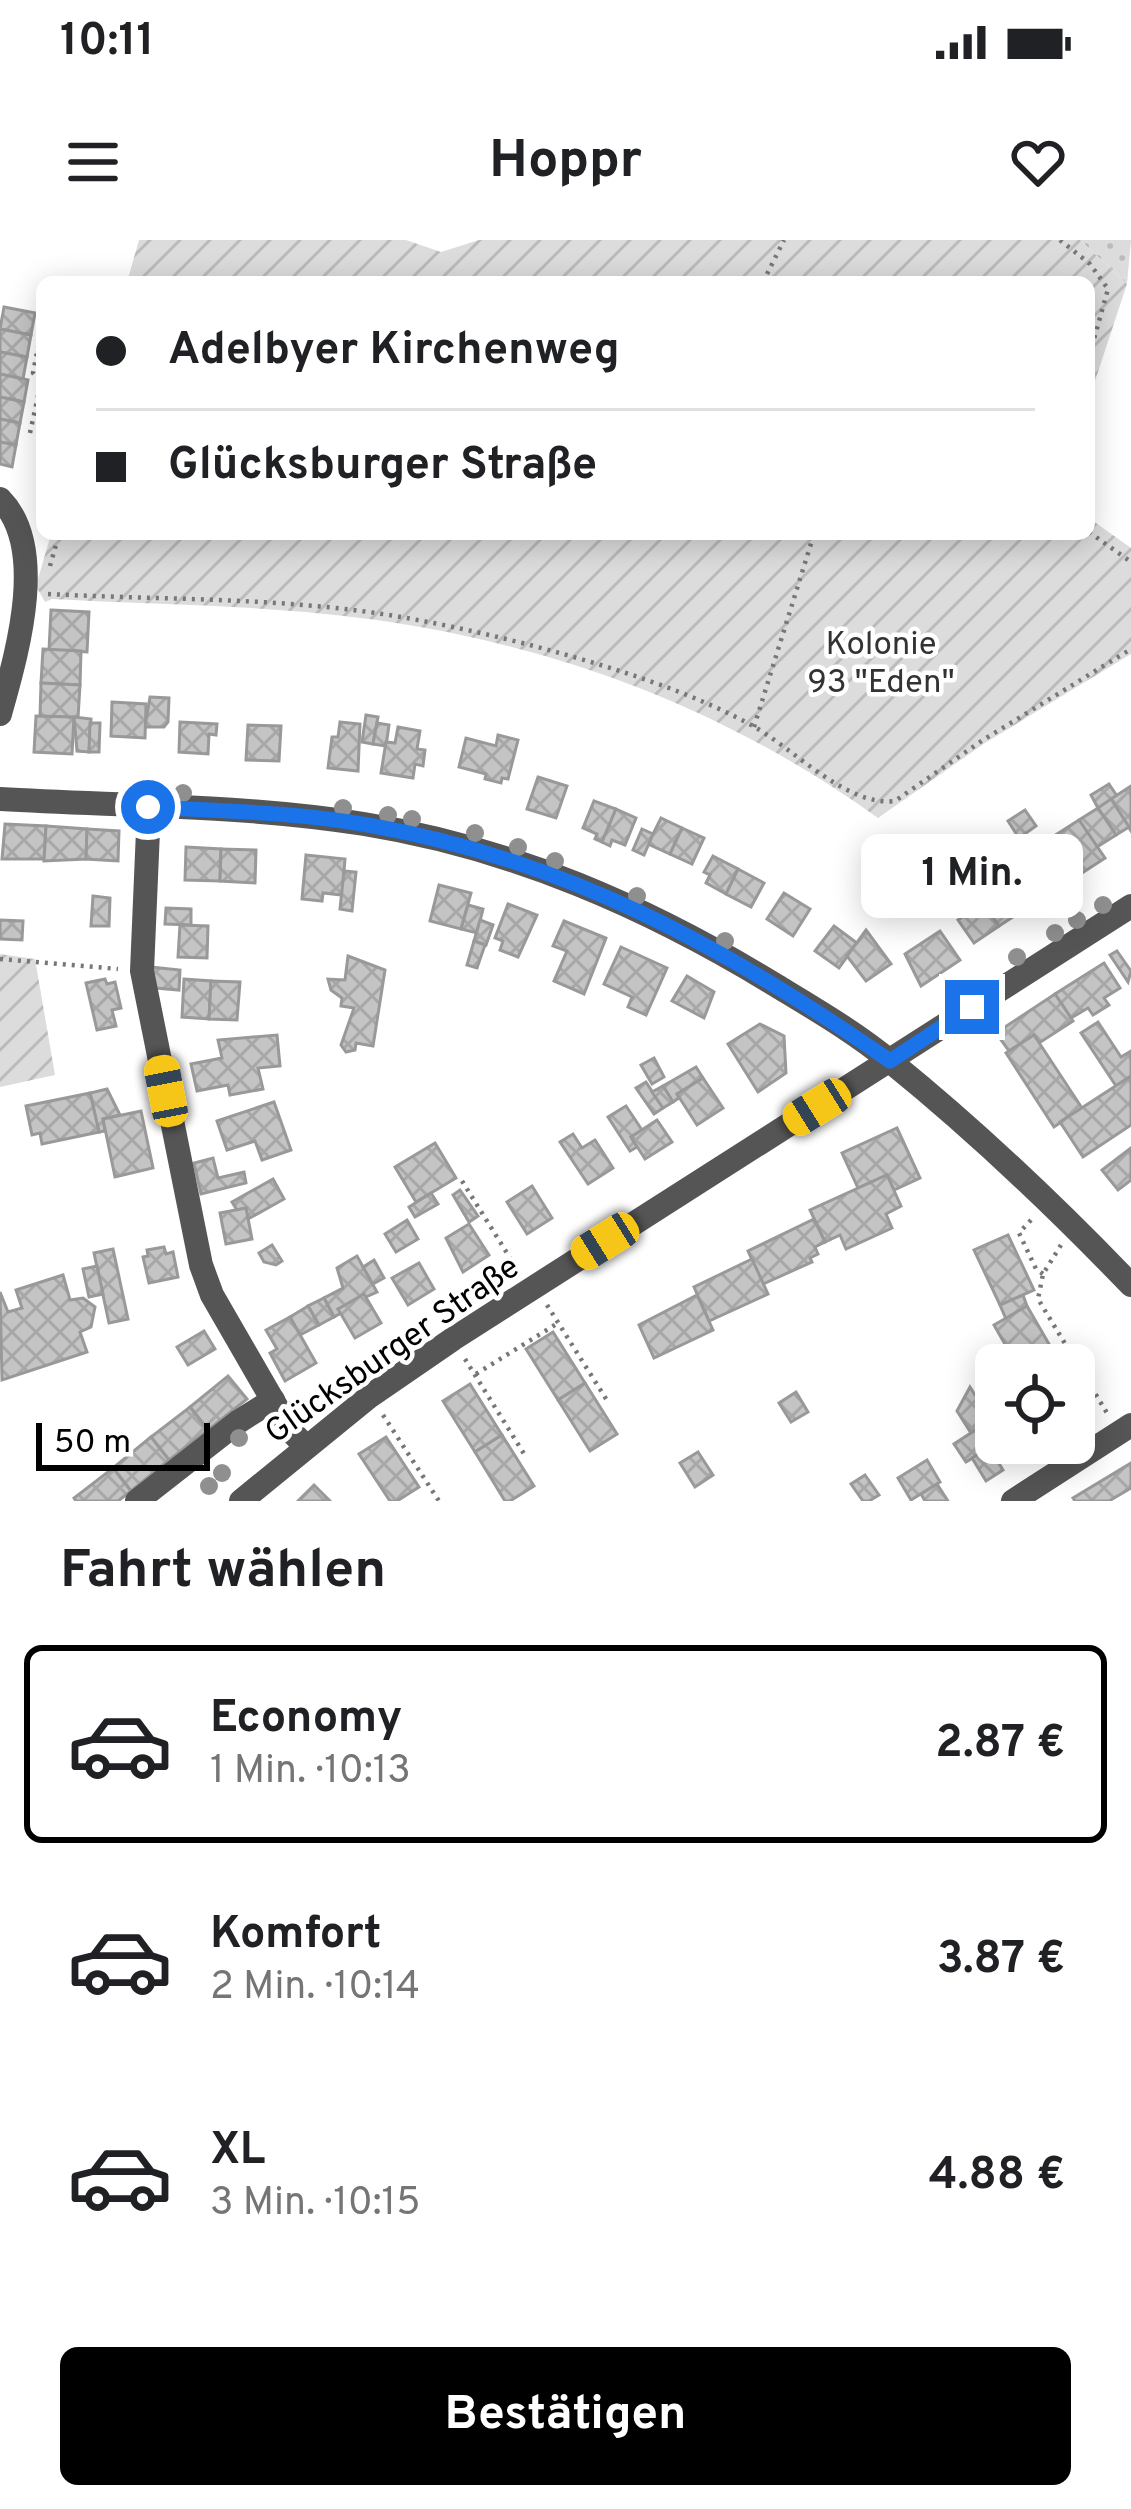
<!DOCTYPE html>
<html lang="de">
<head>
<meta charset="utf-8">
<style>
  :root { --surface:#fff; --page:#f2f2f2; --text:#202124; --muted:#757577; --line:#e0e0e0; --accent:#000 }
  body { margin:0; font-family:Overpass,sans-serif; background:var(--page); color:var(--text); height:100vh; display:flex; flex-direction:column; font-size:45px; white-space:nowrap }
  * { box-sizing:border-box; margin:0 }
  p { font-size:39px; color:var(--muted) }
  .icon { flex:none; width:66px; height:66px; fill:none; stroke:currentColor; stroke-width:2; stroke-linecap:round; stroke-linejoin:round }
  .map { position:relative; height:1261px; overflow:hidden }
  .drawer { display:flex; flex-direction:column; background:var(--surface); flex:1 }
  .drawer>* { flex:none }
  .banner { position:absolute; left:36px; top:36px; width:1059px; height:264px; border-radius:18px; box-shadow:0 6px 30px #0003; display:grid; align-content:center; height:264px; padding:0 60px; background:var(--surface) }
  .tools { position:absolute; left:975px; top:1104px; display:grid; gap:24px }
  .tools a { display:grid; place-items:center; width:120px; height:120px; border-radius:18px; background:var(--surface); box-shadow:0 6px 30px #0003; font-size:60px }
  .scale { position:absolute; left:36px; bottom:30px; width:174px; box-sizing:border-box; padding-left:12px; border:6px solid #000; border-top:0; font-size:33px; line-height:42px; white-space:nowrap; color:#000; -webkit-text-stroke:9px #fff; paint-order:stroke }
  .end { position:absolute; width:54px; height:54px; margin:-27px; border:15px solid #1a73e8; background:#fff; box-shadow:0 0 0 6px #fff }
  .from { border-radius:50% }
  .bubble { position:absolute; height:84px; border-radius:18px; background:var(--surface); box-shadow:0 6px 30px #0003; font-size:39px; font-weight:700; line-height:84px; text-align:center }
  .car { position:absolute; width:36px; height:72px; margin:-36px -18px; border-radius:15px; box-shadow:0 0 9px 3px #0007; background:linear-gradient(#f5c518 24%,#345 0 40%,#f5c518 0 76%,#345 0 86%,#f5c518 0) }
  .banner b { display:flex; align-items:center; gap:42px; height:114px; font-size:45px }
  .banner b+b { border-top:3px solid var(--line) }
  .banner i { width:30px; height:30px; background:var(--text) }
  ul { padding:0; list-style:none }
  li { display:flex; align-items:center; gap:36px; height:198px; margin:0 24px 18px; padding:0 36px; border:6px solid transparent; border-radius:18px }
  li div { flex:1 }
  li b { display:block; font-size:45px }
  li em { font-style:normal; font-weight:700 }
  li.on { border-color:var(--accent) }
  li>.icon { width:108px; height:108px; stroke-width:1.5 }
  h2 { padding:0 60px; font-size:54px; line-height:144px }
  .primary-button { display:flex; gap:24px; margin-top:auto; padding:24px 60px }
  .primary-button a { flex:1; height:138px; border-radius:18px; background:var(--accent); color:#fff; font-size:48px; font-weight:700; line-height:138px; text-align:center }
  .status { display:flex; justify-content:space-between; align-items:center; height:84px; padding:0 60px; background:var(--surface); direction:ltr }
  .status svg { height:33px; fill:currentColor }
  header { display:flex; justify-content:space-between; align-items:center; height:156px; padding:0 60px; background:var(--surface); font-size:54px; font-weight:700 }
  .map>svg:first-child { display:block }
  .grass { fill:url(#grass-dots) }
  .garden { fill:url(#garden-furrows) }
  .building { fill:url(#building-cross-hatch); stroke:#999; stroke-width:3 }
  .lines { fill:none; stroke-linecap:round; stroke-linejoin:round }
  .path { stroke:#777; stroke-width:4.5; stroke-dasharray:3 6; stroke-linecap:butt }
  .minor { stroke:#555; stroke-width:24 }
  .tree { fill:#8f8f8f }
  .route { stroke:#1a73e8; stroke-width:15 }
  .labels { text-anchor:middle; stroke-width:9; stroke-linejoin:round; paint-order:stroke }
  .park-label { font-size:33px; fill:#333; stroke:#fff }
  .street-label { font-size:33px; fill:#000; stroke:#fff }
</style>
</head>
<body>
<div class="status"><b>10:11</b><svg viewBox="0 0 49 12"><path d="M0 12V9h3v3zM5 12V6h3v6zM10 12V3h3v9zM15 12V0h3v12zM26 1h20v11H26zM47 4h2v5h-2z"/></svg></div>
<header><svg class="icon" aria-label="menu" viewBox="0 0 24 24"><path d="M4 6h16M4 12h16M4 18h16"/></svg>Hoppr<svg class="icon" aria-label="heart" viewBox="0 0 24 24"><path d="M12 20l-8-8c-3-5 5-10 8-4 3-6 11-1 8 4z"/></svg></header>
<div class="map">
<svg width="1131" height="1261" viewBox="0 0 1131 1261">
  <defs>
    <pattern id="grass-dots" width="8" height="8" patternUnits="userSpaceOnUse" patternTransform="scale(3)"><rect width="8" height="8" fill="#dcdcdc"/><path d="M2 2h.1M6 6h.1" fill="none" stroke="#bbb" stroke-width="1.8" stroke-linecap="round"/></pattern>
    <pattern id="garden-furrows" width="10" height="10" patternUnits="userSpaceOnUse" patternTransform="scale(3)"><rect width="10" height="10" fill="#dcdcdc"/><path d="M-1 1l2-2M0 10L10 0M9 11l2-2" fill="none" stroke="#bbb"/></pattern>
    <pattern id="building-cross-hatch" width="8" height="8" patternUnits="userSpaceOnUse" patternTransform="scale(3)"><rect width="8" height="8" fill="#c4c4c4"/><path d="M0 0l8 8M0 8l8-8" fill="none" stroke="#a7a7a7"/></pattern>
  </defs>
  <rect width="100%" height="100%" fill="#fff"/>
  <polygon class="grass" points="1080,0 1131,0 1127,44"/>
  <g class="garden">
    <polygon points="139,0 406,0 441,12 479,0 1080,0 1127,44 1089,159 1089,42 127,42"/>
    <path d="M1089,278L1131,308V414L985,503L878,578C730,472 571,410 390,382C279,365 164,365 52,359L45,362L36,346L51,294H1089Z"/>
    <polygon points="0,714 35,719 55,835 0,847"/>
  </g>
  <g class="building">
    <polygon points="4,67 35,73 31,95 0,89"/>
    <polygon points="0,89 31,95 27,117 0,112"/>
    <polygon points="0,112 27,117 23,139 0,134"/>
    <polygon points="0,134 28,140 24,162 0,157"/>
    <polygon points="0,157 24,162 20,183 0,179"/>
    <polygon points="0,179 20,183 16,205 0,202"/>
    <polygon points="0,202 16,205 12,227 0,224"/>
    <polygon points="51,370 89,372 87,412 49,410"/>
    <polygon points="43,409 81,411 80,445 41,443"/>
    <polygon points="41,443 80,445 78,478 40,476"/>
    <polygon points="150,457 169,458 168,482 164,487 145,487"/>
    <polygon points="112,462 146,464 145,498 111,496"/>
    <polygon points="366,475 378,477 373,504 362,502"/>
    <polygon points="36,476 74,477 72,514 34,512"/>
    <polygon points="74,477 91,479 89,512 77,511"/>
    <polygon points="180,482 217,484 216,495 209,494 208,514 179,512"/>
    <polygon points="340,482 360,484 358,531 328,528 332,497 338,497"/>
    <polygon points="90,483 100,483 99,512 89,512"/>
    <polygon points="377,483 389,485 386,506 373,504"/>
    <polygon points="248,485 281,486 279,521 246,520"/>
    <polygon points="398,487 420,491 417,509 425,510 423,526 415,524 413,538 381,533 386,502 395,503"/>
    <polygon points="498,495 518,500 508,539 502,538 501,543 485,539 486,534 459,527 466,498 496,506"/>
    <polygon points="538,537 567,546 556,578 527,569"/>
    <polygon points="1109,544 1117,556 1098,568 1091,555"/>
    <polygon points="1131,546 1131,591 1111,559"/>
    <polygon points="1111,559 1129,587 1116,595 1098,568"/>
    <polygon points="594,561 616,569 602,602 595,599 597,594 583,588"/>
    <polygon points="1098,568 1116,595 1097,607 1079,580"/>
    <polygon points="616,569 636,578 625,605 612,600 610,606 602,602"/>
    <polygon points="1025,570 1036,586 1019,598 1008,581"/>
    <polygon points="661,578 682,588 670,614 648,604"/>
    <polygon points="1079,580 1105,618 1079,635 1054,596"/>
    <polygon points="5,584 46,586 44,619 2,619"/>
    <polygon points="46,586 87,589 86,619 44,621"/>
    <polygon points="682,588 704,598 692,624 670,614"/>
    <polygon points="87,589 119,591 118,621 86,619"/>
    <polygon points="642,589 653,594 644,615 633,610"/>
    <polygon points="186,607 221,609 220,641 185,640"/>
    <polygon points="221,609 256,610 255,643 220,641"/>
    <polygon points="1036,609 1060,646 1035,662 1011,625"/>
    <polygon points="306,615 345,619 342,655 323,653 322,661 302,659"/>
    <polygon points="713,616 738,629 726,654 706,643 710,635 704,632"/>
    <polygon points="938,625 954,648 934,661 919,638"/>
    <polygon points="738,629 764,643 751,667 726,654"/>
    <polygon points="988,629 1019,673 999,686 969,642"/>
    <polygon points="344,631 356,632 352,671 340,669"/>
    <polygon points="439,645 471,653 461,689 430,681"/>
    <polygon points="784,653 810,669 793,696 767,679"/>
    <polygon points="93,656 110,658 109,686 91,686"/>
    <polygon points="983,663 999,686 974,703 958,680"/>
    <polygon points="508,664 537,675 518,717 500,710 503,701 495,698"/>
    <polygon points="468,665 483,669 477,693 461,689"/>
    <polygon points="166,668 191,669 191,685 165,684"/>
    <polygon points="0,680 23,681 22,700 0,699"/>
    <polygon points="480,680 493,685 486,705 474,701"/>
    <polygon points="564,681 606,698 584,754 554,741 567,711 553,706"/>
    <polygon points="180,685 208,686 207,718 178,717"/>
    <polygon points="834,686 857,703 839,728 815,711"/>
    <polygon points="866,690 891,724 866,741 847,716"/>
    <polygon points="940,691 960,720 921,746 905,714"/>
    <polygon points="474,701 485,705 477,728 467,725"/>
    <polygon points="621,707 667,728 646,775 628,767 632,757 604,744"/>
    <polygon points="1117,711 1131,731 1128,742 1110,715"/>
    <polygon points="348,716 385,730 373,806 356,803 355,810 346,812 341,805 354,768 341,766 342,758 331,750 328,739 345,740"/>
    <polygon points="1104,723 1120,748 1104,758 1109,765 1093,775 1088,768 1071,778 1055,754"/>
    <polygon points="151,727 180,730 179,750 156,748"/>
    <polygon points="687,736 714,752 704,778 672,761"/>
    <polygon points="105,739 107,744 115,742 121,768 112,770 116,786 97,790 86,743"/>
    <polygon points="184,739 211,741 209,779 182,777"/>
    <polygon points="211,741 240,742 237,780 209,779"/>
    <polygon points="1055,754 1073,781 1039,803 1034,795 1009,811 996,793"/>
    <polygon points="1098,782 1121,817 1131,811 1131,836 1116,846 1081,793"/>
    <polygon points="760,784 784,796 786,833 758,852 728,804"/>
    <polygon points="277,795 280,826 258,828 263,849 230,855 228,845 197,851 191,824 222,818 218,800"/>
    <polygon points="1034,795 1082,868 1054,887 1006,813"/>
    <polygon points="654,818 664,837 652,844 641,825"/>
    <polygon points="696,827 703,838 677,854 679,858 673,862 663,846"/>
    <polygon points="1131,836 1131,885 1083,917 1060,882"/>
    <polygon points="703,838 723,868 697,885 677,854"/>
    <polygon points="646,842 663,868 654,874 636,848"/>
    <polygon points="663,846 673,862 663,868 652,852"/>
    <polygon points="107,849 120,875 103,879 105,891 99,892 90,853"/>
    <polygon points="90,853 99,892 42,904 40,893 32,895 26,866"/>
    <polygon points="274,862 291,910 262,920 255,901 227,910 217,881"/>
    <polygon points="626,866 642,890 631,897 637,907 630,911 608,877"/>
    <polygon points="141,871 153,928 115,937 103,879"/>
    <polygon points="657,880 672,902 645,919 631,897"/>
    <polygon points="897,888 920,938 894,950 887,935 858,948 842,913"/>
    <polygon points="573,894 582,908 595,900 613,928 588,944 560,902"/>
    <polygon points="435,903 456,938 416,962 395,927"/>
    <polygon points="1131,908 1131,940 1118,950 1102,930"/>
    <polygon points="213,918 218,938 244,932 246,943 201,954 194,923"/>
    <polygon points="887,935 901,966 886,974 892,988 846,1009 840,995 825,1002 810,970"/>
    <polygon points="273,939 284,959 248,979 246,968 237,970 232,962"/>
    <polygon points="532,946 552,978 527,994 507,962"/>
    <polygon points="460,950 478,976 469,982 453,955"/>
    <polygon points="431,953 438,964 415,977 409,967"/>
    <polygon points="246,968 252,999 226,1004 220,973"/>
    <polygon points="814,979 825,1002 815,1007 818,1014 810,1018 812,1022 763,1044 748,1011"/>
    <polygon points="407,980 418,999 396,1012 385,994"/>
    <polygon points="469,984 489,1015 463,1032 446,998"/>
    <polygon points="1008,995 1034,1050 1000,1065 974,1010"/>
    <polygon points="272,1005 282,1021 276,1025 264,1022 259,1013"/>
    <polygon points="164,1007 166,1014 173,1012 178,1037 149,1043 143,1017 148,1016 147,1010"/>
    <polygon points="113,1009 128,1079 109,1083 94,1013"/>
    <polygon points="357,1016 377,1052 338,1069 341,1073 334,1077 324,1058 343,1048 337,1028"/>
    <polygon points="752,1019 768,1054 709,1081 694,1047"/>
    <polygon points="374,1020 384,1038 373,1044 363,1027"/>
    <polygon points="419,1023 434,1049 408,1065 392,1038"/>
    <polygon points="97,1026 103,1054 89,1057 83,1029"/>
    <polygon points="63,1035 70,1060 83,1058 95,1067 91,1087 80,1092 87,1112 2,1140 0,1052 8,1072 22,1068 16,1050"/>
    <polygon points="364,1054 381,1083 355,1098 338,1069"/>
    <polygon points="697,1055 713,1090 654,1118 639,1085"/>
    <polygon points="1023,1055 1027,1066 1006,1079 1000,1065"/>
    <polygon points="324,1058 334,1077 319,1085 308,1066"/>
    <polygon points="308,1066 319,1085 300,1095 290,1077"/>
    <polygon points="1027,1066 1057,1118 1045,1125 1017,1125 994,1085"/>
    <polygon points="290,1077 316,1123 285,1141 270,1113 277,1109 266,1090"/>
    <polygon points="204,1091 215,1109 188,1125 177,1107"/>
    <polygon points="553,1092 585,1143 558,1160 526,1109"/>
    <polygon points="228,1136 247,1159 208,1190 190,1167"/>
    <polygon points="585,1143 617,1194 590,1211 558,1160"/>
    <polygon points="470,1144 502,1195 475,1212 443,1161"/>
    <polygon points="1074,1146 1088,1170 1074,1178"/>
    <polygon points="970,1147 993,1183 971,1193 957,1171"/>
    <polygon points="796,1152 808,1172 791,1182 779,1163"/>
    <polygon points="190,1167 208,1190 169,1220 151,1197"/>
    <polygon points="980,1187 992,1206 966,1222 954,1204"/>
    <polygon points="502,1195 534,1246 510,1261 505,1261 475,1212"/>
    <polygon points="151,1197 169,1220 131,1251 113,1228"/>
    <polygon points="386,1197 419,1247 397,1261 390,1261 359,1214"/>
    <polygon points="989,1207 1003,1230 986,1241 972,1218"/>
    <polygon points="698,1212 713,1235 695,1247 680,1223"/>
    <polygon points="927,1220 940,1242 911,1260 898,1238"/>
    <polygon points="1131,1223 1131,1248 1109,1261 1075,1261 1073,1258"/>
    <polygon points="113,1228 131,1251 118,1261 76,1261 74,1258"/>
    <polygon points="865,1235 879,1255 869,1261 863,1261 851,1244"/>
    <polygon points="937,1244 948,1261 925,1261 921,1254"/>
    <polygon points="314,1245 330,1261 298,1261"/>
  </g>
  <g class="lines">
    <g class="path">
      <polyline points="1060,0 1090,24 1108,49 1089,117"/>
      <polyline points="763,42 784,0"/>
      <polyline points="30,193 41,142 33,133 41,92"/>
      <polyline points="1089,292 1131,322"/>
      <polyline points="50,326 59,294"/>
      <path d="M48,354C162,360 281,357 395,376C472,389 552,409 626,433C669,447 713,464 753,486C794,509 847,567 895,561L983,500L1131,409"/>
      <polyline points="754,487 814,294"/>
      <polyline points="0,719 118,729"/>
      <polyline points="462,941 517,1029"/>
      <polyline points="1031,980 1019,993 1036,1029 1043,1034"/>
      <polyline points="1061,1005 1043,1034 1038,1059 1107,1173"/>
      <polyline points="547,1065 608,1162"/>
      <polyline points="465,1119 526,1217"/>
      <polyline points="476,1134 558,1083"/>
      <polyline points="383,1175 439,1261"/>
    </g>
    <g class="minor">
      <path d="M0,259C49,308 16,416 0,474"/>
      <path d="M0,559C121,566 245,565 364,584C513,608 648,667 777,746C815,769 856,793 891,822C975,890 1056,967 1131,1045"/>
      <polyline points="149,567 142,731 201,1025 212,1055 290,1190 305,1206"/>
      <polyline points="137,1261 238,1182 273,1160"/>
      <polyline points="241,1261 370,1156 453,1099 1131,666"/>
      <polyline points="1013,1261 1131,1185"/>
    </g>
  </g>
  <g class="tree">
    <circle cx="183" cy="553" r="9"/>
    <circle cx="343" cy="568" r="9"/>
    <circle cx="388" cy="575" r="9"/>
    <circle cx="412" cy="579" r="9"/>
    <circle cx="475" cy="593" r="9"/>
    <circle cx="518" cy="607" r="9"/>
    <circle cx="555" cy="621" r="9"/>
    <circle cx="637" cy="656" r="9"/>
    <circle cx="1103" cy="665" r="9"/>
    <circle cx="1077" cy="680" r="9"/>
    <circle cx="1055" cy="693" r="9"/>
    <circle cx="725" cy="701" r="9"/>
    <circle cx="1017" cy="717" r="9"/>
    <circle cx="239" cy="1198" r="9"/>
    <circle cx="222" cy="1233" r="9"/>
    <circle cx="209" cy="1246" r="9"/>
  </g>
  <g class="lines">
    <path class="route" d="M148,567C221,571 296,572 368,585C567,620 726,707 890,821L972,767"/>
  </g>
  <g class="labels">
    <g class="park-label">
      <text x="881" y="414">Kolonie<tspan x="881" dy="38">93 "Eden"</tspan></text>
    </g>
    <g class="street-label">
      <text transform="translate(391 1108) rotate(-35)" y="12">Glücksburger Straße</text>
    </g>
  </g>
</svg>
<div class="tools">
<a><svg class="icon" aria-label="locate" viewBox="0 0 24 24"><circle cx="12" cy="12" r="6"/><path d="M12 2v4M12 18v4M2 12h4M18 12h4"/></svg></a>
</div>
<div class="scale">50 m</div>
<i class="end from" style="left:148px;top:567px"></i>
<i class="end" style="left:972px;top:767px"></i>
<div class="bubble" style="left:861px;top:594px;width:222px">1 Min.</div>
<i class="car" style="left:166px;top:851px;rotate:349deg"></i>
<i class="car" style="left:817px;top:867px;rotate:238deg"></i>
<i class="car" style="left:605px;top:1001px;rotate:238deg"></i>
<div class="banner">
<b><i class="from"></i>Adelbyer Kirchenweg</b>
<b><i></i>Glücksburger Straße</b>
</div>
</div>
<section class="drawer">
<h2>Fahrt wählen</h2>
<ul>
<li class="on"><svg class="icon" aria-label="car" viewBox="0 0 24 24"><path d="M5 17H2v-5l4-1 3-4h7l3 4 3 1v5h-3M9 17h6M6 11h13"/><circle cx="7" cy="17" r="2"/><circle cx="17" cy="17" r="2"/></svg><div><b>Economy</b><p>1 Min. · 10:13</p></div><em>2.87 €</em></li>
<li><svg class="icon" aria-label="car" viewBox="0 0 24 24"><path d="M5 17H2v-5l4-1 3-4h7l3 4 3 1v5h-3M9 17h6M6 11h13"/><circle cx="7" cy="17" r="2"/><circle cx="17" cy="17" r="2"/></svg><div><b>Komfort</b><p>2 Min. · 10:14</p></div><em>3.87 €</em></li>
<li><svg class="icon" aria-label="car" viewBox="0 0 24 24"><path d="M5 17H2v-5l4-1 3-4h7l3 4 3 1v5h-3M9 17h6M6 11h13"/><circle cx="7" cy="17" r="2"/><circle cx="17" cy="17" r="2"/></svg><div><b>XL</b><p>3 Min. · 10:15</p></div><em>4.88 €</em></li>
</ul>
<div class="primary-button"><a>Bestätigen</a></div>
</section>
</body>
</html>
